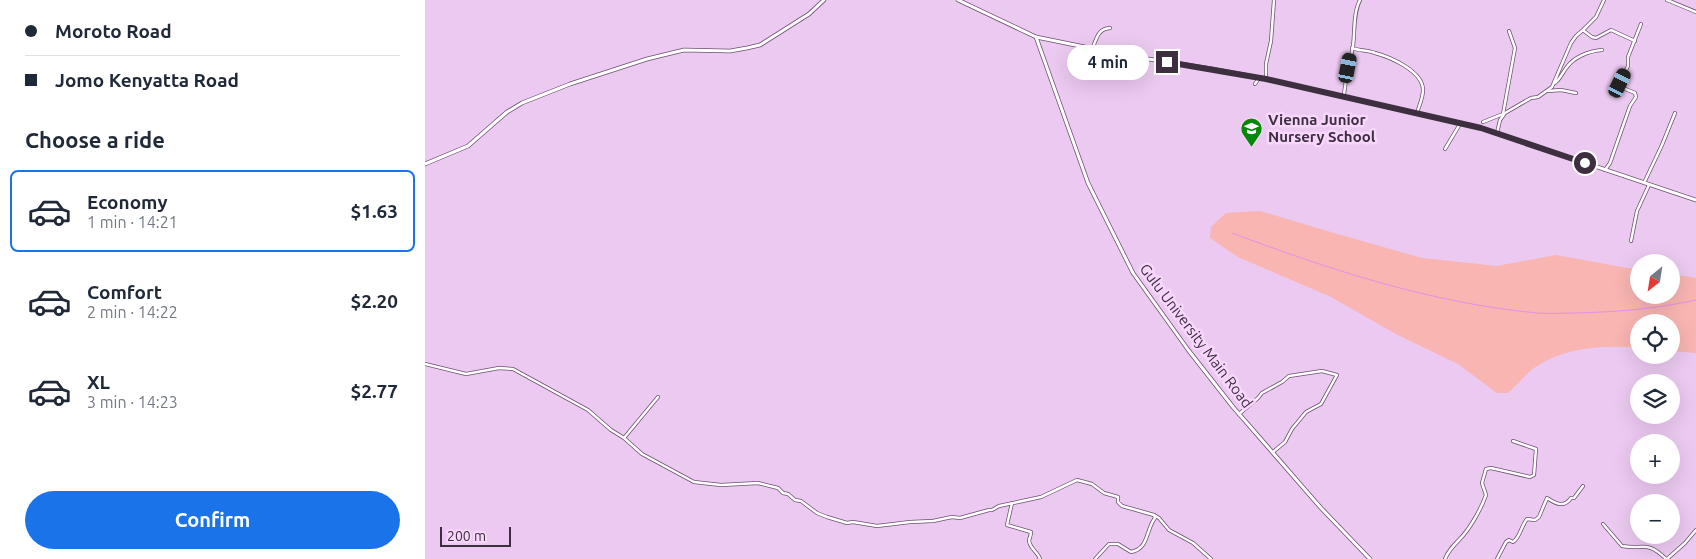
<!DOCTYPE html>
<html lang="en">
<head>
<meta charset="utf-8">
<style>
  :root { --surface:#fff; --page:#f2f2f3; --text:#1f2937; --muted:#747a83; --line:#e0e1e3; --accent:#1a73e8 }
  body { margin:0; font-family:Ubuntu,sans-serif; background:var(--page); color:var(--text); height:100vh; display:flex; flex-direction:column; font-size:19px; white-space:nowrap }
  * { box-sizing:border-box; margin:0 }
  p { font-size:16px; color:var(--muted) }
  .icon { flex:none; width:28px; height:28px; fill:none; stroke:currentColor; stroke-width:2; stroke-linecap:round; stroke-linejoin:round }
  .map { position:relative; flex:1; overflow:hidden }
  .drawer { display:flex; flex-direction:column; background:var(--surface); width:425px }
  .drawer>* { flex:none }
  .guide { display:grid; align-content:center; height:110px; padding:0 25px; background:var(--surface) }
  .needle { width:32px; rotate:210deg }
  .tools { position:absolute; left:1205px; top:254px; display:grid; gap:10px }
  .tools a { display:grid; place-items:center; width:50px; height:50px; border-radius:50%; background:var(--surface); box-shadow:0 5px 20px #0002; font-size:25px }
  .scale { position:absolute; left:15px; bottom:12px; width:71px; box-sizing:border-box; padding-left:5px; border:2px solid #3d2f3f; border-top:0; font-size:14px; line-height:18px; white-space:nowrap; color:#3d2f3f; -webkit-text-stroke:4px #f9d6fd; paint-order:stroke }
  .end { position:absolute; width:22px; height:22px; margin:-11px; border:6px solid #3d2f3f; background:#fff; box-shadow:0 0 0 2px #fff }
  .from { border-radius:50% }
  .bubble { position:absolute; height:35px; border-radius:18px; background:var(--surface); box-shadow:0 5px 20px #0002; font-size:16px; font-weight:700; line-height:35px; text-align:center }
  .car { position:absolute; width:15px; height:30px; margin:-15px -8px; border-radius:6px; box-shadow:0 0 4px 1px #0007; background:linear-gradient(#222 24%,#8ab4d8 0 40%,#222 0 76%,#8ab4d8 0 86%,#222 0) }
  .guide b { display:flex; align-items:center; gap:18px; height:48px; font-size:19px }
  .guide b+b { border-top:1px solid var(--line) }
  .guide i { width:12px; height:12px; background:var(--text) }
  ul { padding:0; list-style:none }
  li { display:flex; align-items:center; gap:15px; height:82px; margin:0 10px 8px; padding:0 15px; border:2px solid transparent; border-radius:8px }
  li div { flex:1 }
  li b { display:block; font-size:19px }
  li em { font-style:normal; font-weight:700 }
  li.active { border-color:var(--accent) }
  li>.icon { width:45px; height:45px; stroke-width:1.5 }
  h2 { padding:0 25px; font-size:22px; line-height:60px }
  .cta { display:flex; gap:10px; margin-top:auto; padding:10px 25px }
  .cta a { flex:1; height:58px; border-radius:30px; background:var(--accent); color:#fff; font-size:20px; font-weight:700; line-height:58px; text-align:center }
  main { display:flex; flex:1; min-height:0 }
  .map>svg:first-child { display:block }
  .green { fill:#f8b5b1 }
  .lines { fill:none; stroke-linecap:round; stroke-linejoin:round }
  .stream { stroke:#df93e9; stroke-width:1 }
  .minor-casing { stroke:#6d4f71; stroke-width:4 }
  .tertiary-casing { stroke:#6d4f71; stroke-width:4.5 }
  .secondary-casing { stroke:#6d4f71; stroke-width:4.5 }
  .minor { stroke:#fff; stroke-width:2.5 }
  .tertiary { stroke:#fff; stroke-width:3 }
  .secondary { stroke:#fff; stroke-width:3 }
  .route { stroke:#3d2f3f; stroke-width:6 }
  .labels { text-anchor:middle; stroke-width:5; stroke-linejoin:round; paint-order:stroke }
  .poi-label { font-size:15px; font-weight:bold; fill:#3d2f3f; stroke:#f9d6fd; text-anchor:start }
  .street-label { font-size:15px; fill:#3d2f3f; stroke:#f9d6fd }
</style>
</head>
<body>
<main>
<section class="drawer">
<div class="guide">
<b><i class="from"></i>Moroto Road</b>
<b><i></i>Jomo Kenyatta Road</b>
</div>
<h2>Choose a ride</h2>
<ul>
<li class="active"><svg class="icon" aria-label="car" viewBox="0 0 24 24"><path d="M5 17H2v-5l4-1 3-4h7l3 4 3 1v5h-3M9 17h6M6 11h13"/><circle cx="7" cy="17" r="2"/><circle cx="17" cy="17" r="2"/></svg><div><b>Economy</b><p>1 min · 14:21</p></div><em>$1.63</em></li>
<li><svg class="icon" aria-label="car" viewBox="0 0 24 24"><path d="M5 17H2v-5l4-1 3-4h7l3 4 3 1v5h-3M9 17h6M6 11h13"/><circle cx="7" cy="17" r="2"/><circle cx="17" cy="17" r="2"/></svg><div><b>Comfort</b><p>2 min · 14:22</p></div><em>$2.20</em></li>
<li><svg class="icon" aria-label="car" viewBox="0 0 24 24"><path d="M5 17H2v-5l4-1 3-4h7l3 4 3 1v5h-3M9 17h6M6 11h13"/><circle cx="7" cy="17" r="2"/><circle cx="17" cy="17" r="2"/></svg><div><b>XL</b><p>3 min · 14:23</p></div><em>$2.77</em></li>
</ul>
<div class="cta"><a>Confirm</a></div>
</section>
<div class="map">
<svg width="1271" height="559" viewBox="0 0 1271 559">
  <rect width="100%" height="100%" fill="#ebc9f0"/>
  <path class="green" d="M835,211L916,235L997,258L1072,266L1131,255L1214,270V295H1246V274L1271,278V353L1246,351V322H1214V348C1179,345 1142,347 1112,366C1101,373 1092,385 1083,393H1072L1033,364L971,334L906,297L813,257L785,238L786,227L801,213Z"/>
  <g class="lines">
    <path class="stream" d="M807,233C906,270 1006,303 1112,313C1124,314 1138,313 1150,313C1192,312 1230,309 1271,300"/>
    <defs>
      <g id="minor">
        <polyline points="1242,0 1271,12"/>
        <polyline points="1159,31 1167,37 1171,38 1186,30 1210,41"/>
        <path d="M927,48C935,51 943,50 950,53C965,57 998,71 998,90C998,98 994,106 992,113"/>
        <path d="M667,49C672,39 672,29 685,28"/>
        <polyline points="663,69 669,59 672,49"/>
        <polyline points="841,79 841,64 846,41 849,0"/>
        <path d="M1130,83C1136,78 1137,73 1142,67C1149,57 1164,51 1177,50"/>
        <polyline points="830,84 834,78"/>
        <polyline points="1123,91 1136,90 1151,93"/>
        <path d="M919,96C920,79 925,63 928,46C930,32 928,13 935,0"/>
        <polyline points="1058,122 1078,114 1090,48 1084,31"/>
        <polyline points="1072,133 1075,120 1080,113 1106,98 1113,97 1127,87 1146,43 1151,36 1158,30 1171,17 1179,0"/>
        <polyline points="1020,149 1035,124"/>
        <polyline points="1180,170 1185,163 1205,106 1211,97 1210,93 1198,88 1195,83 1203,66 1203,57 1216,24"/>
        <polyline points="1219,183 1237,145 1250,113"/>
        <polyline points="1206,241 1212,211 1224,185"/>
        <polyline points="0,364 41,374 74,368 88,369 163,410 186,430 199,438 233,397"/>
        <polyline points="814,414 833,398 837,393 857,382 864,376 897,371 912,375 896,404 881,412 867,429 860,442 848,452"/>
        <path d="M199,438L217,454L269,482L296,485L333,483L353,488L358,493L363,494L370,500L376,501L392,513L402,517L422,523L428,522L452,526L485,522L508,521L527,517L535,518L564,510H567L574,506L616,497L652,480L667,484L679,493L693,497V502L697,506L729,515L730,518C721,529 724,549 706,552L693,544H684L670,559"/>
        <path d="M587,503L582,525L606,532C606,535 605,537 604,540C604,548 613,552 615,559"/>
        <polyline points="729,515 734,518 744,530 768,543 786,559"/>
        <path d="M1178,524L1197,546C1219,550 1222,540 1241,559"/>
        <path d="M1020,559C1023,551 1028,546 1034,540C1045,529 1056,509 1061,495L1057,483L1061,469L1066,468L1105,477L1109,475L1111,449L1088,441"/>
        <path d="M1072,559L1081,542L1084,540L1088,542C1095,538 1096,526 1102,519L1110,520L1114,517L1122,498C1131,504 1139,508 1146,498H1149L1158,486"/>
        <polyline points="1242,559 1260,543 1271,530"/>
      </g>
      <g id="tertiary">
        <polyline points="611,37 663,183 708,273 764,351 808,407 896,508 945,559"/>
        <polyline points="0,164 43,146 82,112 97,103 145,84 222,59 259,50 305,51 322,48 335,45 384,14 399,0"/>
      </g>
      <polyline id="secondary" points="533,0 611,37 704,56 788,69 841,79 1056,128 1271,200"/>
    </defs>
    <use href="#minor" class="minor-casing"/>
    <use href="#tertiary" class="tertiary-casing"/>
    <use href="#secondary" class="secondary-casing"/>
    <use href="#minor" class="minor"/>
    <use href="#tertiary" class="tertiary"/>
    <use href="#secondary" class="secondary"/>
  </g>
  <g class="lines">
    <polyline class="route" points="742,62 841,79 1056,128 1160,163"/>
  </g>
  <defs>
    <symbol id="school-pin" viewBox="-11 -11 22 30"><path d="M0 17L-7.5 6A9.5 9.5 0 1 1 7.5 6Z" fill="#07870a" stroke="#f9d6fd"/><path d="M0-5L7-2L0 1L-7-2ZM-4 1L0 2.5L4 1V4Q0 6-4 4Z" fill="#fff"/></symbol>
  </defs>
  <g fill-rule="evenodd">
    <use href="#school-pin" x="814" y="116" width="25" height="34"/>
  </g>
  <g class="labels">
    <g class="poi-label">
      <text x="843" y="125">Vienna Junior<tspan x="843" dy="17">Nursery School</tspan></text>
    </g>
    <g class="street-label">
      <text transform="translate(771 336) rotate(53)" y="5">Gulu University Main Road</text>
    </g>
  </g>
</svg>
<div class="tools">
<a><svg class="needle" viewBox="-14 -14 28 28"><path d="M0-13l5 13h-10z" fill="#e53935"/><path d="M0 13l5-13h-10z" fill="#747a83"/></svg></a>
<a><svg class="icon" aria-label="locate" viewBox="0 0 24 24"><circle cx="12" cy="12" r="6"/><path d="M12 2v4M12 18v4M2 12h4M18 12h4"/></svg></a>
<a><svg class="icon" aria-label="layers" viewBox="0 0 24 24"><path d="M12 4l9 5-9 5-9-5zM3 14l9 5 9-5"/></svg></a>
<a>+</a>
<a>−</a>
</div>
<div class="scale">200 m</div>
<i class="end from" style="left:1160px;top:163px"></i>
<i class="end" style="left:742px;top:62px"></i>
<div class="bubble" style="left:642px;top:45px;width:82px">4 min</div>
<i class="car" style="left:923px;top:68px;rotate:11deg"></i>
<i class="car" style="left:1195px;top:83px;rotate:26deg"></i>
</div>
</main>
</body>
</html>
